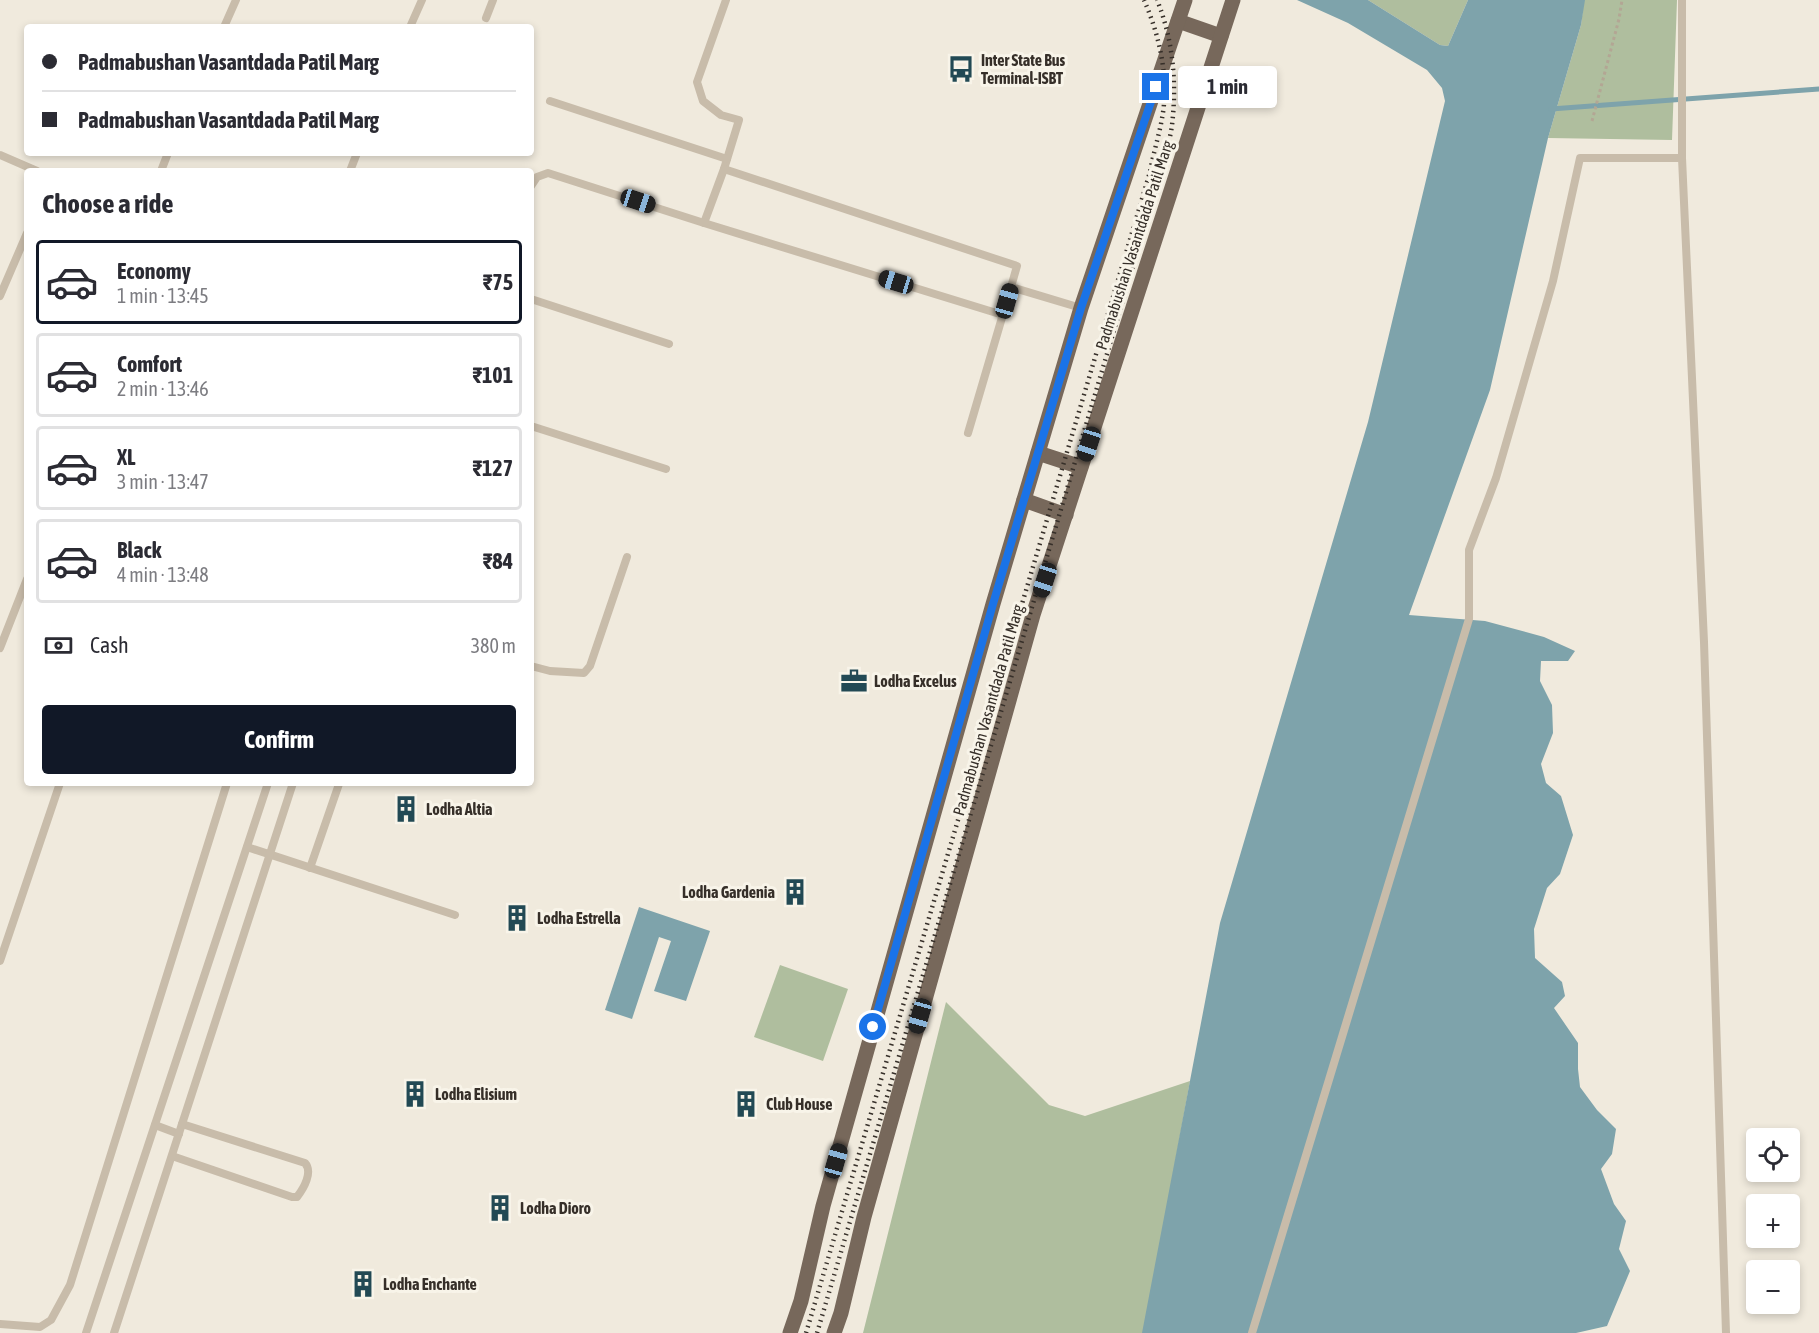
<!DOCTYPE html>
<html lang="en">
<head>
<meta charset="utf-8">
<style>
  :root { --surface:#fff; --page:#f7f7f7; --text:#2b2b33; --muted:#7c7c81; --line:#e1e1e2; --accent:#111827 }
  body { margin:0; font-family:"Asap Condensed",sans-serif; background:var(--page); color:var(--text); height:100vh; display:flex; flex-direction:column; font-size:22px; white-space:nowrap }
  * { box-sizing:border-box; margin:0 }
  p { font-size:20px; color:var(--muted) }
  .icon { flex:none; width:33px; height:33px; fill:none; stroke:currentColor; stroke-width:2; stroke-linecap:round; stroke-linejoin:round }
  .map { position:relative; flex:1; overflow:hidden }
  .drawer { position:absolute; left:24px; top:168px; width:510px; height:618px; display:flex; flex-direction:column; background:var(--surface); border-radius:6px; box-shadow:0 3px 9px #0003 }
  .drawer>* { flex:none }
  .guide { position:absolute; left:24px; top:24px; width:510px; height:132px; border-radius:6px; box-shadow:0 3px 9px #0003; display:grid; align-content:center; height:132px; padding:0 18px; background:var(--surface) }
  .fabs { position:absolute; left:1746px; top:1128px; display:grid; gap:12px }
  .fabs a { display:grid; place-items:center; width:54px; height:54px; border-radius:6px; background:var(--surface); box-shadow:0 3px 9px #0003; font-size:30px }
  .end { position:absolute; width:27px; height:27px; margin:-14px; border:8px solid #1a73e8; background:#fff; box-shadow:0 0 0 3px #fff }
  .from { border-radius:50% }
  .bubble { position:absolute; height:42px; border-radius:6px; background:var(--surface); box-shadow:0 3px 9px #0003; font-size:20px; font-weight:700; line-height:42px; text-align:center }
  .car { position:absolute; width:18px; height:36px; margin:-18px -9px; border-radius:8px; box-shadow:0 0 4px 2px #0007; background:linear-gradient(#222 24%,#8ab4d8 0 40%,#222 0 76%,#8ab4d8 0 86%,#222 0) }
  .guide b { display:flex; align-items:center; gap:21px; height:57px; font-size:22px }
  .guide b+b { border-top:2px solid var(--line) }
  .guide i { width:15px; height:15px; background:var(--text) }
  ul { padding:0; list-style:none }
  li { display:flex; align-items:center; gap:18px; height:84px; margin:0 12px 9px; padding:0 6px; border:3px solid var(--line); border-radius:6px }
  li div { flex:1 }
  li b { display:block; font-size:22px }
  li em { font-style:normal; font-weight:700 }
  li.on { border-color:var(--accent) }
  li>.icon { width:54px; height:54px; stroke-width:1.5 }
  h2 { padding:0 18px; font-size:27px; line-height:72px }
  .pay { display:flex; align-items:center; gap:15px; height:66px; padding:0 18px; font-size:22px }
  .pay p { margin-inline-start:auto }
  .button { display:flex; gap:12px; margin-top:auto; padding:12px 18px }
  .button a { flex:1; height:69px; border-radius:6px; background:var(--accent); color:#fff; font-size:24px; font-weight:700; line-height:69px; text-align:center }
  .map>svg:first-child { display:block }
  .green { fill:#afbe9e }
  .water { fill:#7ea3ab }
  .lines { fill:none; stroke-linecap:round; stroke-linejoin:round }
  .stream { stroke:#7ea3ab; stroke-width:5 }
  .path { stroke:#b3a694; stroke-width:3; stroke-dasharray:3 3; stroke-linecap:butt }
  .service { stroke:#c8bcaa; stroke-width:8 }
  .primary { stroke:#77685b; stroke-width:15 }
  .rail { stroke:#362f29; stroke-width:4.5; stroke-dasharray:1.5 4.5; stroke-linecap:butt }
  .route { stroke:#1a73e8; stroke-width:8 }
  .labels { text-anchor:middle; stroke-width:6; stroke-linejoin:round; paint-order:stroke }
  .poi-label { font-size:16px; font-weight:bold; fill:#362f29; stroke:#f8f4e9; text-anchor:start }
  .street-label { font-size:16px; fill:#362f29; stroke:#f8f4e9 }
</style>
</head>
<body>
<div class="map">
<svg width="1819" height="1333" viewBox="0 0 1819 1333">
  <rect width="100%" height="100%" fill="#f0eadd"/>
  <g class="green">
    <polygon points="1368,0 1468,0 1448,46 1440,45"/>
    <polygon points="1584,0 1677,0 1672,140 1548,138 1581,25"/>
    <polygon points="780,965 848,989 823,1061 754,1037"/>
    <polygon points="946,1002 1049,1105 1085,1116 1190,1081 1144,1333 863,1333"/>
  </g>
  <g class="water">
    <polygon points="1297,0 1368,0 1440,45 1448,46 1468,0 1585,0 1581,25 1548,138 1490,390 1409,615 1485,621 1544,637 1575,651 1568,661 1541,661 1540,681 1552,705 1553,733 1541,764 1546,783 1561,796 1573,835 1560,874 1547,888 1534,929 1535,958 1562,982 1565,996 1554,1008 1578,1043 1578,1069 1580,1087 1597,1110 1616,1129 1612,1154 1601,1169 1614,1204 1626,1221 1619,1249 1630,1271 1607,1326 1576,1333 1142,1333 1220,923 1368,422 1445,101 1442,88 1427,70 1348,23"/>
    <polygon points="639,907 710,931 686,1001 654,991 671,941 659,937 632,1019 605,1010"/>
  </g>
  <g class="lines">
    <polyline class="stream" points="1551,109 1819,89"/>
    <polyline class="path" points="1592,121 1619,19 1622,0"/>
    <g class="service">
      <polyline points="726,0 697,82 703,101 721,115 739,120 724,169 1017,266 1011,287"/>
      <polyline points="1682,0 1682,158 1704,642 1726,1333"/>
      <polyline points="486,18 493,0"/>
      <polyline points="224,27 236,0"/>
      <polyline points="410,27 422,0"/>
      <polyline points="550,101 727,159"/>
      <polyline points="0,155 37,171"/>
      <polyline points="724,169 704,223 1003,315"/>
      <polyline points="161,171 168,153"/>
      <polyline points="350,171 357,153"/>
      <polyline points="531,186 537,177 548,173 704,223"/>
      <polyline points="0,296 27,233"/>
      <polyline points="531,299 669,344"/>
      <polyline points="531,426 666,469"/>
      <polyline points="968,433 1011,287 1081,308"/>
      <polyline points="0,648 27,579"/>
      <polyline points="531,666 550,671 584,673 590,666 627,557"/>
      <polyline points="247,847 455,915"/>
      <polyline points="310,868 339,784"/>
      <polyline points="0,961 60,783"/>
      <polyline points="155,1125 179,1134"/>
      <path d="M172,1156L292,1197H297C304,1188 313,1172 305,1163L182,1124"/>
      <polyline points="0,1324 40,1327 51,1320 70,1285 227,783"/>
      <polyline points="86,1333 268,783"/>
      <polyline points="114,1333 293,783"/>
      <polyline points="1252,1333 1469,619 1469,550 1496,478 1553,281 1580,158 1682,158"/>
    </g>
    <g class="primary">
      <polyline points="1178,21 1221,36"/>
      <polyline points="1038,453 1081,467"/>
      <polyline points="1024,500 1066,515"/>
      <polyline points="790,1333 801,1301 823,1206 993,604 1081,308 1185,0"/>
      <polyline points="834,1333 841,1313 864,1217 1033,615 1233,0"/>
    </g>
    <g class="rail">
      <path d="M806,1333L1150,172C1154,149 1162,127 1164,104C1167,69 1158,32 1144,0"/>
      <path d="M817,1333L1160,175C1164,158 1170,141 1172,125C1177,83 1173,39 1157,0"/>
    </g>
  </g>
  <g class="lines">
    <polyline class="route" points="873,1027 993,604 1081,308 1156,87"/>
  </g>
  <defs>
    <symbol id="bus-bare" viewBox="-9 -9 18 18"><path d="M-5-6H5V4H4V6H2V4H-2V6H-4V4H-5ZM-3.5-4V0h7V-4ZM-3.5 1.2v1.5H-2V1.2ZM2 1.2v1.5H3.5V1.2Z" fill="#224954" stroke="#f8f4e9" stroke-width="2.5" paint-order="stroke"/></symbol>
    <symbol id="office-bare" viewBox="-9 -9 18 18"><path d="M-6-3h4V-5.5h4V-3h4V5H-6ZM-1-4.5V-3h2v-1.5ZM-6 0V1H6V0Z" fill="#224954" stroke="#f8f4e9" stroke-width="2.5" paint-order="stroke"/></symbol>
    <symbol id="building-bare" viewBox="-9 -9 18 18"><path d="M-4-6H4V6H1V3H-1V6H-4ZM-2.5-4.3h1.7v1.8h-1.7ZM.8-4.3h1.7v1.8H.8ZM-2.5-1h1.7V.8h-1.7ZM.8-1h1.7V.8H.8Z" fill="#224954" stroke="#f8f4e9" stroke-width="2.5" paint-order="stroke"/></symbol>
  </defs>
  <g fill-rule="evenodd">
    <use href="#bus-bare" x="942" y="50" width="38" height="38"/>
    <use href="#office-bare" x="835" y="662" width="38" height="38"/>
    <use href="#building-bare" x="387" y="790" width="38" height="38"/>
    <use href="#building-bare" x="776" y="873" width="38" height="38"/>
    <use href="#building-bare" x="498" y="899" width="38" height="38"/>
    <use href="#building-bare" x="396" y="1075" width="38" height="38"/>
    <use href="#building-bare" x="727" y="1085" width="38" height="38"/>
    <use href="#building-bare" x="481" y="1189" width="38" height="38"/>
    <use href="#building-bare" x="344" y="1265" width="38" height="38"/>
  </g>
  <g class="labels">
    <g class="poi-label">
      <text x="981" y="66">Inter State Bus<tspan x="981" dy="18">Terminal-ISBT</tspan></text>
      <text x="874" y="687">Lodha Excelus</text>
      <text x="426" y="815">Lodha Altia</text>
      <text x="775" y="898" text-anchor="end">Lodha Gardenia</text>
      <text x="537" y="924">Lodha Estrella</text>
      <text x="435" y="1100">Lodha Elisium</text>
      <text x="766" y="1110">Club House</text>
      <text x="520" y="1214">Lodha Dioro</text>
      <text x="383" y="1290">Lodha Enchante</text>
    </g>
    <g class="street-label">
      <text transform="translate(1134 245) rotate(-72)" y="6">Padmabushan Vasantdada Patil Marg</text>
      <text transform="translate(988 710) rotate(-74)" y="6">Padmabushan Vasantdada Patil Marg</text>
    </g>
  </g>
</svg>
<div class="fabs">
<a><svg class="icon" aria-label="locate" viewBox="0 0 24 24"><circle cx="12" cy="12" r="6"/><path d="M12 2v4M12 18v4M2 12h4M18 12h4"/></svg></a>
<a>+</a>
<a>−</a>
</div>
<i class="end from" style="left:873px;top:1027px"></i>
<i class="end" style="left:1156px;top:87px"></i>
<div class="bubble" style="left:1178px;top:66px;width:99px">1 min</div>
<i class="car" style="left:638px;top:201px;rotate:108deg"></i>
<i class="car" style="left:896px;top:282px;rotate:287deg"></i>
<i class="car" style="left:1007px;top:301px;rotate:16deg"></i>
<i class="car" style="left:1089px;top:444px;rotate:198deg"></i>
<i class="car" style="left:1045px;top:580px;rotate:198deg"></i>
<i class="car" style="left:920px;top:1016px;rotate:196deg"></i>
<i class="car" style="left:836px;top:1161px;rotate:16deg"></i>
<div class="guide">
<b><i class="from"></i>Padmabushan Vasantdada Patil Marg</b>
<b><i></i>Padmabushan Vasantdada Patil Marg</b>
</div>
<section class="drawer">
<h2>Choose a ride</h2>
<ul>
<li class="on"><svg class="icon" aria-label="car" viewBox="0 0 24 24"><path d="M5 17H2v-5l4-1 3-4h7l3 4 3 1v5h-3M9 17h6M6 11h13"/><circle cx="7" cy="17" r="2"/><circle cx="17" cy="17" r="2"/></svg><div><b>Economy</b><p>1 min · 13:45</p></div><em>₹75</em></li>
<li><svg class="icon" aria-label="car" viewBox="0 0 24 24"><path d="M5 17H2v-5l4-1 3-4h7l3 4 3 1v5h-3M9 17h6M6 11h13"/><circle cx="7" cy="17" r="2"/><circle cx="17" cy="17" r="2"/></svg><div><b>Comfort</b><p>2 min · 13:46</p></div><em>₹101</em></li>
<li><svg class="icon" aria-label="car" viewBox="0 0 24 24"><path d="M5 17H2v-5l4-1 3-4h7l3 4 3 1v5h-3M9 17h6M6 11h13"/><circle cx="7" cy="17" r="2"/><circle cx="17" cy="17" r="2"/></svg><div><b>XL</b><p>3 min · 13:47</p></div><em>₹127</em></li>
<li><svg class="icon" aria-label="car" viewBox="0 0 24 24"><path d="M5 17H2v-5l4-1 3-4h7l3 4 3 1v5h-3M9 17h6M6 11h13"/><circle cx="7" cy="17" r="2"/><circle cx="17" cy="17" r="2"/></svg><div><b>Black</b><p>4 min · 13:48</p></div><em>₹84</em></li>
</ul>
<div class="pay"><svg class="icon" aria-label="cash" viewBox="0 0 24 24"><path d="M3 7h18v10H3z"/><circle cx="12" cy="12" r="2"/></svg>Cash<p>380 m</p></div>
<div class="button"><a>Confirm</a></div>
</section>
</div>
</body>
</html>
